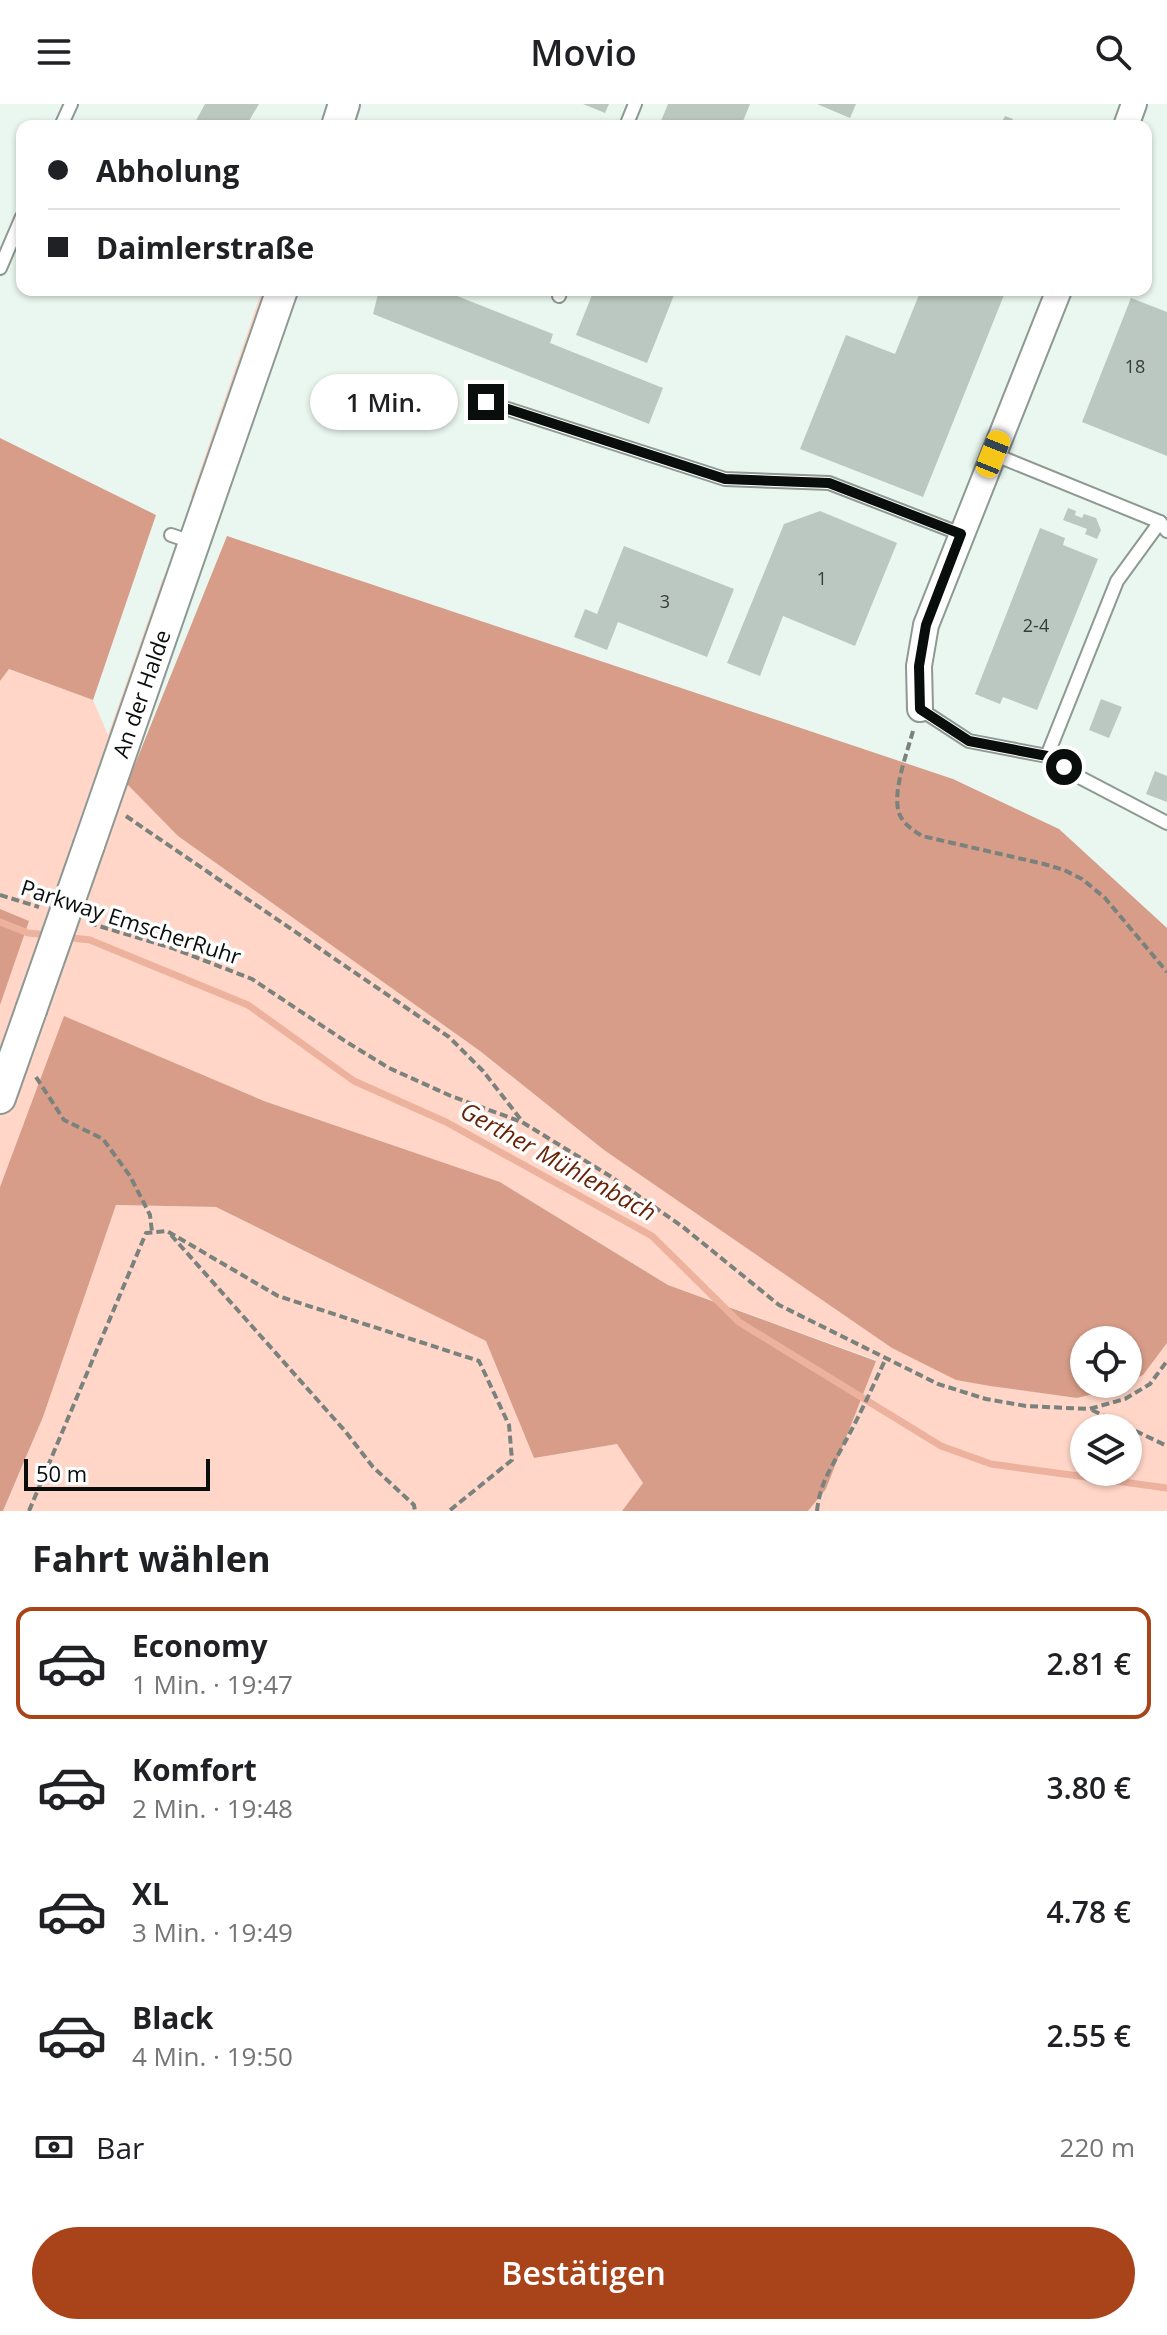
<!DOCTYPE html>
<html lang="de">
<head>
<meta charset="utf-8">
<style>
  :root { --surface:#fff; --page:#f6f6f6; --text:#202124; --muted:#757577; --line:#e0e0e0; --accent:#a94319 }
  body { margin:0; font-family:"Open Sans",sans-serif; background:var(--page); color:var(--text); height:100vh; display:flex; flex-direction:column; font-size:30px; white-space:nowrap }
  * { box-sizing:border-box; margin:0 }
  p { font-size:26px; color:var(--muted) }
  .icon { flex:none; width:44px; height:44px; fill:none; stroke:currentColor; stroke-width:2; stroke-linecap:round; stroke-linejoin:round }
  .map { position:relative; height:1407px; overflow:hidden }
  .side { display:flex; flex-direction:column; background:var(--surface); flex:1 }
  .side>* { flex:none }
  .hud { position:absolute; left:16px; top:16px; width:1136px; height:176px; border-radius:16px; box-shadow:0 2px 6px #0004; display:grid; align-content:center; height:176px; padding:0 32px; background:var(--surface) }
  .tools { position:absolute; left:1070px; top:1222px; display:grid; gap:16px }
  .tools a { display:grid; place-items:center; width:72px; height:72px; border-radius:50%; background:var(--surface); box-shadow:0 2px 6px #0004; font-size:40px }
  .scale { position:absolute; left:24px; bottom:20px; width:186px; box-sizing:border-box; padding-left:8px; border:4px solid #090d0b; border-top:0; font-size:22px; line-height:28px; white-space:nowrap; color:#090d0b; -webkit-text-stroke:6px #fff; paint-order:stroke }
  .end { position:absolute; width:36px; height:36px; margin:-18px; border:10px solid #090d0b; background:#fff; box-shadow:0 0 0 4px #fff }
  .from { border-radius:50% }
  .bubble { position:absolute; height:56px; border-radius:28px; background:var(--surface); box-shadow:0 2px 6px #0004; font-size:26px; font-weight:600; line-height:56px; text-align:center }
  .car { position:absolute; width:24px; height:48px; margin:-24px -12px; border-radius:10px; box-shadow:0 0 6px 2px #0007; background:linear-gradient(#f5c518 24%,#345 0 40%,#f5c518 0 76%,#345 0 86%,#f5c518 0) }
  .hud b { display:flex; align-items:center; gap:28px; height:76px; font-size:30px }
  .hud b+b { border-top:2px solid var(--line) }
  .hud i { width:20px; height:20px; background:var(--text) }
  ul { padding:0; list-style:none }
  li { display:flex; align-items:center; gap:24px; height:112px; margin:0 16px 12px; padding:0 16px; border:4px solid transparent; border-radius:16px }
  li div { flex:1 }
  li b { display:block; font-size:30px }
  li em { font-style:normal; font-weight:600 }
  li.selected { border-color:var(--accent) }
  li>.icon { width:72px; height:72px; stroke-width:1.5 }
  h2 { padding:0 32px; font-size:36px; line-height:96px }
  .pay { display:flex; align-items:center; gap:20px; height:88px; padding:0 32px; font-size:30px }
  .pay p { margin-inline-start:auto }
  .button { display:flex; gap:16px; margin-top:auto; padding:16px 32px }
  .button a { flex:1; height:92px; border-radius:48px; background:var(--accent); color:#fff; font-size:32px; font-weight:600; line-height:92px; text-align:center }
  header { display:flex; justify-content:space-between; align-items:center; height:104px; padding:0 32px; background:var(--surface); font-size:36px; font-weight:600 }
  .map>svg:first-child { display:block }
  .green { fill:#ffd6c7; fill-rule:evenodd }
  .forest { fill:#d79d89 }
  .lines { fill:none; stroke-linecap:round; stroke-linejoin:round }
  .stream { stroke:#edb29d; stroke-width:7 }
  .building { fill:#bbc7c1 }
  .service-casing { stroke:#8d9992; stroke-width:16 }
  .minor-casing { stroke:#8d9992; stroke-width:28 }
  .tertiary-casing { stroke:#8d9992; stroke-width:34 }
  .path { stroke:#7a827e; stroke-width:4; stroke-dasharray:8 4; stroke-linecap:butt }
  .service { stroke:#fff; stroke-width:12 }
  .minor { stroke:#fff; stroke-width:24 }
  .tertiary { stroke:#fff; stroke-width:30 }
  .tertiary-bridge-casing { stroke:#8d9992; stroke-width:34; stroke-linecap:butt }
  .tertiary-bridge { stroke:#fff; stroke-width:30 }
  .route { stroke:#090d0b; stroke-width:10 }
  .labels { text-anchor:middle; stroke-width:7; stroke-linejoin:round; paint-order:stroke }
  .number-label { font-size:18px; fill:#363c38 }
  .street-label { font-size:22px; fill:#090d0b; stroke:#fff }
  .water-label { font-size:24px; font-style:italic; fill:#682306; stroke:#fff }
</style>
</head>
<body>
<header><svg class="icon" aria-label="menu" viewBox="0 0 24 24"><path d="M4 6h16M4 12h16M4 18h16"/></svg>Movio<svg class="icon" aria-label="search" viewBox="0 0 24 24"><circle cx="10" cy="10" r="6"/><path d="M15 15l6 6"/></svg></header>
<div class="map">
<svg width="1167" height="1407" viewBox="0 0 1167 1407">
  <rect width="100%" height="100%" fill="#eaf7f0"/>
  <g class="green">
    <polygon points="262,186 268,186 195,395 191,393"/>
    <path d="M163,474L166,475L111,641L127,680L178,731L480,947L604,1046L956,1276L1077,1294L1128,1280V1278L1143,1270L1167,1239V1407H808L826,1385L876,1256L668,1181L500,1078L264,997L65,913L0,1083V577L9,565L93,596L108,631ZM1084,1324H1128V1368H1084Z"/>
    <polygon points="116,1101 216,1103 487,1237 534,1353 617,1340 643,1379 622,1407 3,1407 43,1313"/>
  </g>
  <g class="forest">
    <polygon points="0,334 156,411 93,596 9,565 0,577"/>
    <polygon points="227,432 953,675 1059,725 1167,824 1167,1239 1143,1271 1128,1278 1128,1236 1084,1236 1084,1280 1123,1280 1109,1286 1077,1294 990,1282 956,1276 892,1244 604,1046 480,947 178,732 127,680"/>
    <polygon points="0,805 29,817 0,901"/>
    <polygon points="64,912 264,997 500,1078 668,1181 876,1257 826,1385 808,1407 622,1407 643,1379 617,1340 534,1354 486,1237 216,1103 116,1101 43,1313 3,1407 0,1407 0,1083"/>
  </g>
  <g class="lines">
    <g class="stream">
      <polyline points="0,818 28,829 48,831"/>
      <polyline points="64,833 90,836 248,901 354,977 446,1018 652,1132 739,1218 941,1342 991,1360 1167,1384"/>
    </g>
  </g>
  <g class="building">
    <polygon points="205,0 259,0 246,22 193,22"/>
    <polygon points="583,0 609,0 605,9"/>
    <polygon points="668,0 750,0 741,22 659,22"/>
    <polygon points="817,0 856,0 850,14"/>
    <polygon points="1005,12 1013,15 1010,22 1000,22"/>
    <polygon points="379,186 442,186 553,230 550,239 663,284 649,320 373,210"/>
    <polygon points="594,186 676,186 647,259 576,231"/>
    <polygon points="921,186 1006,186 923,393 800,345 846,231 895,250"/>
    <polygon points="1131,194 1167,208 1167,352 1082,318"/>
    <polygon points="1068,404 1076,407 1075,411 1082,414 1084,410 1096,414 1101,426 1097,435 1085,430 1087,425 1063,416"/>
    <polygon points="820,407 897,439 855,542 783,512 760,572 727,559 784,420"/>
    <polygon points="1040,424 1065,434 1063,441 1098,455 1037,606 1003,593 1000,600 975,590"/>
    <polygon points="624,442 734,485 707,553 618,518 607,546 574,533 585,505 597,510"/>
    <polygon points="1101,595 1122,603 1109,634 1089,626"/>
    <polygon points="1155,667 1167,672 1167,698 1146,690"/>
  </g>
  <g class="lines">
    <defs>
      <g id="service">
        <polyline points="61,22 71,0"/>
        <polyline points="626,22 635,0"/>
        <polyline points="0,164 22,113"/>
        <polyline points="559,192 561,186"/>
        <polyline points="486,298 725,375 829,379 961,430"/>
        <polyline points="993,350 1160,418 1167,427"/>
        <polyline points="171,431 195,439"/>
        <polyline points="920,605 969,637 1047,652 1081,674 1167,719"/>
        <polyline points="1047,652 1117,477 1160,418"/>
      </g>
      <g id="minor">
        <polyline points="1126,22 1134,0"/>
        <polyline points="920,605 919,562 926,521 1059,186"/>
      </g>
      <g id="tertiary">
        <polyline points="337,22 344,0"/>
        <path id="s1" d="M89,741L282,186"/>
        <polyline points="0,994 31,906"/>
      </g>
    </defs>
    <use href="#service" class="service-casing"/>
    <use href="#minor" class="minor-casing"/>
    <use href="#tertiary" class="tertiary-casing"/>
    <g class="path">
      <path d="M913,627C907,649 892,688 899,709C903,720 913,726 922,732L1044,760L1064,766L1082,775L1105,794L1167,868"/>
      <polyline points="126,712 449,933 483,967 522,1017"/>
      <polyline points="0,791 39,803"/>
      <polyline points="89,819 172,844 252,875 345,937 389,964 451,992 522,1018 610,1072 683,1123 779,1201 938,1280 986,1295 1026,1302 1089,1305 1125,1295 1150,1280 1167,1257"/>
      <polyline points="36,973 64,1016 103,1035 130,1072 150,1111 152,1128"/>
      <polyline points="171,1131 345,1327 373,1363 414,1401 415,1407"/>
      <polyline points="1092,1306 1167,1342"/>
      <polyline points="29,1407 146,1129 167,1127 278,1192 479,1257 509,1321 512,1356 449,1407"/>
      <path d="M817,1407C820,1378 832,1363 845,1338C860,1311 873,1282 886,1254"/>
    </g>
    <use href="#service" class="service"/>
    <use href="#minor" class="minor"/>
    <use href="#tertiary" class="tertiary"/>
    <defs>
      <polyline id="tertiary-bridge" points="31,906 89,741"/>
    </defs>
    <use href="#tertiary-bridge" class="tertiary-bridge-casing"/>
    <use href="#tertiary-bridge" class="tertiary-bridge"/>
  </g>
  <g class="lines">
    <polyline class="route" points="486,298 725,375 829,379 961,430 926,521 919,562 920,605 969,637 1047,652 1064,663"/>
  </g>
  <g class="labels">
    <g class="number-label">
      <text x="1135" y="269">18</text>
      <text x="822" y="481">1</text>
      <text x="665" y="504">3</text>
      <text x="1036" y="528">2-4</text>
    </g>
    <g class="street-label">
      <text dy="8" stroke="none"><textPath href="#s1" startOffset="160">An der Halde</textPath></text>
      <text transform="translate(131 818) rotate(18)" y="8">Parkway EmscherRuhr</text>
    </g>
    <g class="water-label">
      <text transform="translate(558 1058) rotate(29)" y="8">Gerther Mühlenbach</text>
    </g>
  </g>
</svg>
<div class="tools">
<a><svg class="icon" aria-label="locate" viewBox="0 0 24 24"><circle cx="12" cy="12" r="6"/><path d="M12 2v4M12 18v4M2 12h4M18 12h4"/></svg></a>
<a><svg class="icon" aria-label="layers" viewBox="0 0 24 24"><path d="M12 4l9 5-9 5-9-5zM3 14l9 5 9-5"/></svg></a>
</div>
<div class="scale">50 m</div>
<i class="end from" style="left:1064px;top:663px"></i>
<i class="end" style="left:486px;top:298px"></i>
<div class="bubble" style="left:310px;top:270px;width:148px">1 Min.</div>
<i class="car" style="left:993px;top:350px;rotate:22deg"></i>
<div class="hud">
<b><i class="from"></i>Abholung</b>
<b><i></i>Daimlerstraße</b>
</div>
</div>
<section class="side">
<h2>Fahrt wählen</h2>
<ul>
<li class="selected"><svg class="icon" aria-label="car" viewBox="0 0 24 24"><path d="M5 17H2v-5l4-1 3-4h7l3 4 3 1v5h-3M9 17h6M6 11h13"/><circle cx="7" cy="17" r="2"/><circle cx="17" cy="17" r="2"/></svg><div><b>Economy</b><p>1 Min. · 19:47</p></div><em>2.81 €</em></li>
<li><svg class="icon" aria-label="car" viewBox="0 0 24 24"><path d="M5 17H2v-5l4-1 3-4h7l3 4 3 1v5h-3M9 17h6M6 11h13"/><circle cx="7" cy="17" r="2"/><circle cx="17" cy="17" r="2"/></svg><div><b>Komfort</b><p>2 Min. · 19:48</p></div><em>3.80 €</em></li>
<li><svg class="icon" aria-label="car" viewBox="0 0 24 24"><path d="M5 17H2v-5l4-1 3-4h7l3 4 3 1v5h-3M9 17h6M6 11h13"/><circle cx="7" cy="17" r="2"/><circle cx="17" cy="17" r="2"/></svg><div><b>XL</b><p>3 Min. · 19:49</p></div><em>4.78 €</em></li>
<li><svg class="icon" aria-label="car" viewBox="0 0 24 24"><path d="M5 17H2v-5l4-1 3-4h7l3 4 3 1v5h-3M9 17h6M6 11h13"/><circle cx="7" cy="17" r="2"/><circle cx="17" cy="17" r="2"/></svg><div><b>Black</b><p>4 Min. · 19:50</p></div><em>2.55 €</em></li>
</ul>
<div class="pay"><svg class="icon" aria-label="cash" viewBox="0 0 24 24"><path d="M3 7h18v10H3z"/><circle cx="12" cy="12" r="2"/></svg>Bar<p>220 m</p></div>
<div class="button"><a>Bestätigen</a></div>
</section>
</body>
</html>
